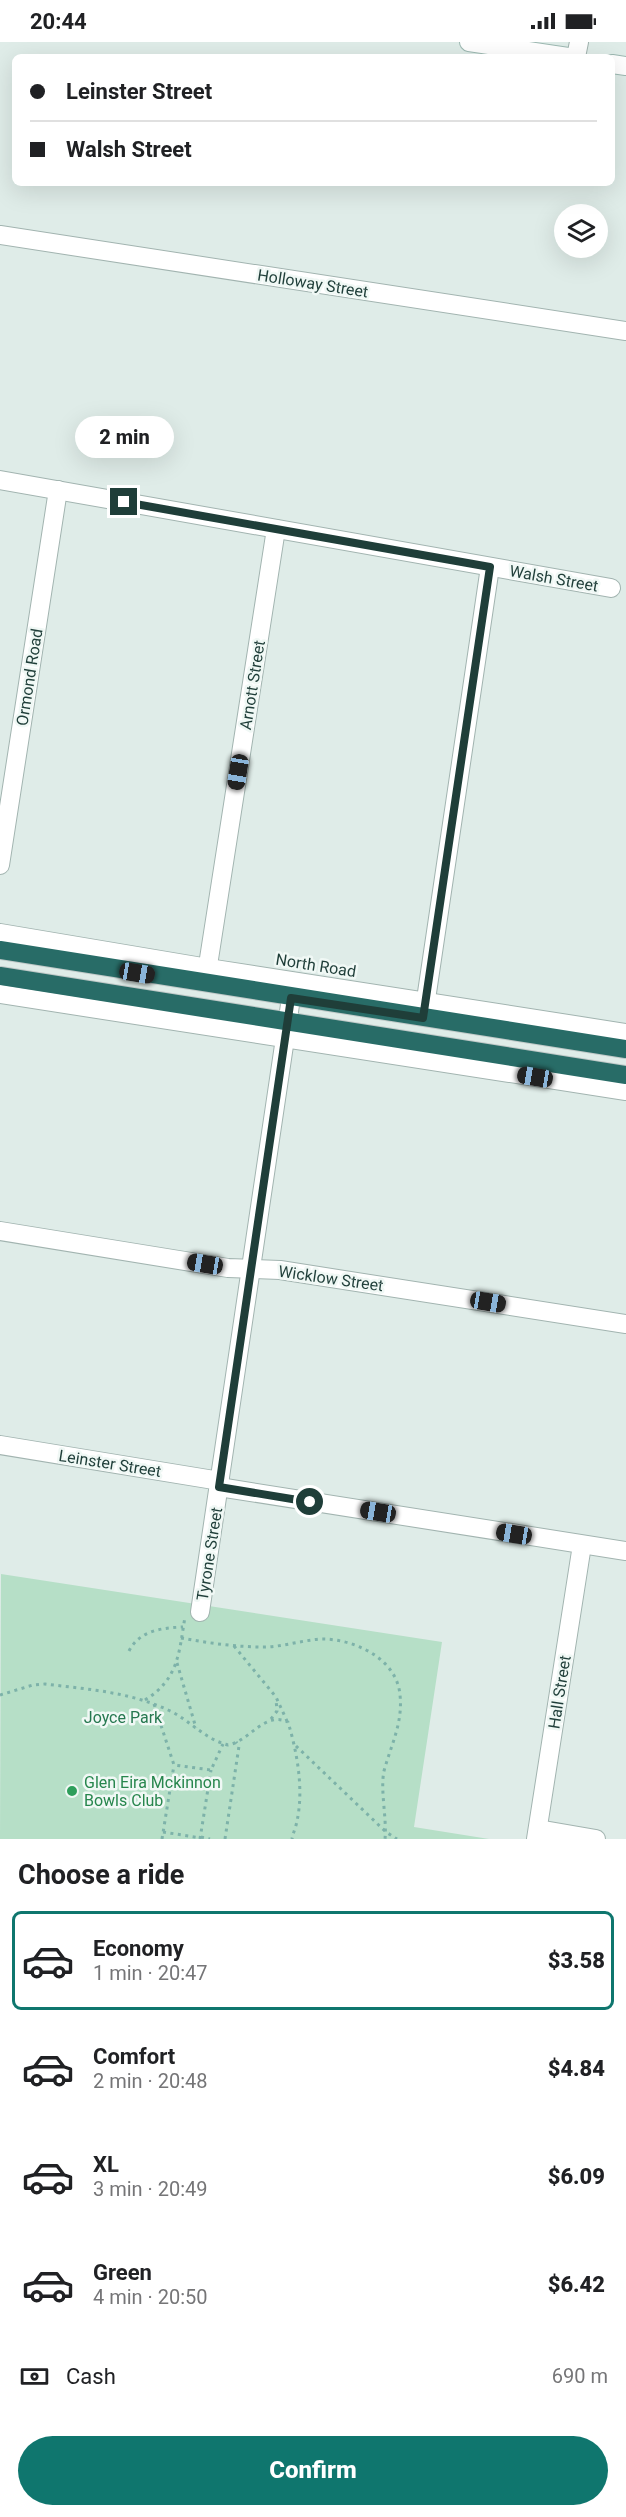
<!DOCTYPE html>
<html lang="en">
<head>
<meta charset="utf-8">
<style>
  :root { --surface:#fff; --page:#f2f2f2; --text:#202124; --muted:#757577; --line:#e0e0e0; --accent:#0f766e }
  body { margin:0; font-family:Roboto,sans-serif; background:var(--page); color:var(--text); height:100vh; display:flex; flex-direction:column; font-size:22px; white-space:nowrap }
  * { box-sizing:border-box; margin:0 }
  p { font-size:20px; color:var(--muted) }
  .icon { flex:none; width:33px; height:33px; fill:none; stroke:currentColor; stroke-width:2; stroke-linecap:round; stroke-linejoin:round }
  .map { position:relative; height:1797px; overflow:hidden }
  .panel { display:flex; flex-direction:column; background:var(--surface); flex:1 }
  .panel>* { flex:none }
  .guide { position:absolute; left:12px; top:12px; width:603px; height:132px; border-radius:9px; box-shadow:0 6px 24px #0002; display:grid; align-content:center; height:132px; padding:0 18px; background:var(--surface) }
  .tools { position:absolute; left:554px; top:162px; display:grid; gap:12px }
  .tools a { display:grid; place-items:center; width:54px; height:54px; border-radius:50%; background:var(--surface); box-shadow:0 6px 24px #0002; font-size:30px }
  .end { position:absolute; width:27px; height:27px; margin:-14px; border:8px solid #1f3e39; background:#fff; box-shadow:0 0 0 3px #fff }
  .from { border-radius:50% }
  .bubble { position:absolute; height:42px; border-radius:21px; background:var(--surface); box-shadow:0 6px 24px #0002; font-size:20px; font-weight:800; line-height:42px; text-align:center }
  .car { position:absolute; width:18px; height:36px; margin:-18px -9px; border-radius:8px; box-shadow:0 0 4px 2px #0007; background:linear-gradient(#222 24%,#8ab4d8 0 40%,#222 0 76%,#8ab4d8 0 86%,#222 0) }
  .guide b { display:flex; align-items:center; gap:21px; height:57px; font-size:22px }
  .guide b+b { border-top:2px solid var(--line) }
  .guide i { width:15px; height:15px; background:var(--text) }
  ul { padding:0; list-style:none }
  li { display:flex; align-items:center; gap:18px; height:99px; margin:0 12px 9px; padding:0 6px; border:3px solid transparent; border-radius:9px }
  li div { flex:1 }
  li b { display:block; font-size:22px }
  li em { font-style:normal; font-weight:800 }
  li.current { border-color:var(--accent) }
  li>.icon { width:54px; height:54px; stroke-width:1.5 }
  h2 { padding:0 18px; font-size:27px; line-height:72px }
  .pay { display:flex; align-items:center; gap:15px; height:66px; padding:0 18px; font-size:22px }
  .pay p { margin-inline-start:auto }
  .primary-button { display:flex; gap:12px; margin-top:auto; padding:12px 18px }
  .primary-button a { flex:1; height:69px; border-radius:36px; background:var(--accent); color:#fff; font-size:24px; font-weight:800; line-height:69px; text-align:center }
  .status { display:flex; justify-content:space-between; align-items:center; height:42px; padding:0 30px; background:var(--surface); direction:ltr }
  .status svg { height:16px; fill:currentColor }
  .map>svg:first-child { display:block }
  .green { fill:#b6dfc7 }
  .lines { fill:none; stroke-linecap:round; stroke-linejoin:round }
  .street-casing { stroke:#a2b4b0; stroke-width:20 }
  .secondary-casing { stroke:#9db9b2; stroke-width:20 }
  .highway-casing { stroke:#c0c9c8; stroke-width:20 }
  .path { stroke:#7db2a9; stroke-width:3; stroke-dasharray:3 4.5; stroke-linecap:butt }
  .street { stroke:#fff; stroke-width:18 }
  .secondary { stroke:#fff; stroke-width:18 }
  .highway { stroke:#286c67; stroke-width:18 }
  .route { stroke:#1f3e39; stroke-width:8 }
  .leisure-dot { fill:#2e9e5b; stroke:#f0f8f5; stroke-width:2 }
  .labels { text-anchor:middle; stroke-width:5; stroke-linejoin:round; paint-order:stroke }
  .street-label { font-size:16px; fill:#1f3e39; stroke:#f0f8f5 }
  .park-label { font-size:16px; fill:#267850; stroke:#f0f8f5 }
  .leisure-label { font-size:16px; fill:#27864d; stroke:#f0f8f5; text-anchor:start }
</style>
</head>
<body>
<div class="status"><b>20:44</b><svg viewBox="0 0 49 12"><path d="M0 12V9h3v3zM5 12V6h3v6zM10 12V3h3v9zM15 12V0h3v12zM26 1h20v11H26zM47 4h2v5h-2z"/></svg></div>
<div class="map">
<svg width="626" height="1797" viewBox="0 0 626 1797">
  <rect width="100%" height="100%" fill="#dfece8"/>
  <polygon class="green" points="1,1532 442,1600 414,1785 489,1797 0,1797"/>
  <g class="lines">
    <defs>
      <g id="street">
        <polyline points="576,15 579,0"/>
        <polyline points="0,193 626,289"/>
        <polyline points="0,438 611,546"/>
        <polyline points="0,823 58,448"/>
        <polyline points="0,891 208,926 626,991"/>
        <polyline points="206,936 276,487"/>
        <polyline points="0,952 626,1049"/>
        <polyline points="424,971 490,525"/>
        <polyline points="0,1189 228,1226 280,1228 626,1282"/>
        <polyline points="0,1403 220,1439"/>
        <polyline points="219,1445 626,1509"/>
        <polyline points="200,1570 291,956"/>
        <polyline points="538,1787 596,1797"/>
        <polyline points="536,1797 582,1503"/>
      </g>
      <g id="secondary">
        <polyline points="469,0 568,15"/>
        <polyline points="612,22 626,24"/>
      </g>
      <g id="highway">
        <polyline points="0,908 626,1007"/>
        <polyline points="0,934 626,1033"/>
      </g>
    </defs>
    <use href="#street" class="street-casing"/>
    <use href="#secondary" class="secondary-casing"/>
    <use href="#highway" class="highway-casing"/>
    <g class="path">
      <path d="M181,1596C208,1601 236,1605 263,1605C283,1605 302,1598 322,1597C355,1597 397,1617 400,1653C403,1681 391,1703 384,1729C380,1748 387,1776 385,1797"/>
      <polyline points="234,1604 276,1655 287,1679"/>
      <path d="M129,1609C140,1588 162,1586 183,1585"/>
      <polyline points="177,1621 196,1686"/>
      <path d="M0,1653L33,1643L45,1642C86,1647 130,1650 168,1668C190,1678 204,1697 228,1703C250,1699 264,1669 288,1680C297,1710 304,1747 297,1779C296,1785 293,1791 292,1797"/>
      <path d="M145,1658C179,1637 179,1610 185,1575"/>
      <polyline points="154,1662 174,1723 211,1728 223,1702"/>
      <polyline points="271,1677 277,1669 276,1657"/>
      <polyline points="296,1704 386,1790 397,1797"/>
      <polyline points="163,1790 201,1796"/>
      <polyline points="201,1795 210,1797"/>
      <polyline points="162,1797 174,1723"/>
      <polyline points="200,1797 211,1728"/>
      <polyline points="225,1797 239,1704 236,1700"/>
    </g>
    <use href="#street" class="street"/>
    <use href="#secondary" class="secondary"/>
    <use href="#highway" class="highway"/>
  </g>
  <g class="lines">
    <polyline class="route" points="124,460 490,525 423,976 291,956 219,1445 310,1460"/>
  </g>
  <circle class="leisure-dot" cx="72" cy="1749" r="6"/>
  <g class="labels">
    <g class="street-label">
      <text transform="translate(313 241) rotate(9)" y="6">Holloway Street</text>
      <text transform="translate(554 536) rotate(10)" y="6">Walsh Street</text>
      <text transform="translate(29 635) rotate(-81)" y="6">Ormond Road</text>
      <text transform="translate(252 643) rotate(-81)" y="6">Arnott Street</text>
      <text transform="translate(316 923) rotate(9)" y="6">North Road</text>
      <text transform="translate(331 1236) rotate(8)" y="6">Wicklow Street</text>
      <text transform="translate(110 1421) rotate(9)" y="6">Leinster Street</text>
      <text transform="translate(209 1512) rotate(-81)" y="6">Tyrone Street</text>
      <text transform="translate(559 1650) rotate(-81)" y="6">Hall Street</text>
    </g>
    <g class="park-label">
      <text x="123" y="1681">Joyce Park</text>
    </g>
    <g class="leisure-label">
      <text x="84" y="1746">Glen Eira Mckinnon<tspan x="84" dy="18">Bowls Club</tspan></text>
    </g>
  </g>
</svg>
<div class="tools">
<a><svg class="icon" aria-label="layers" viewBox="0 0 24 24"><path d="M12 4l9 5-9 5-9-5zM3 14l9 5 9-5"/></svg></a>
</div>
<i class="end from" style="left:310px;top:1460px"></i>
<i class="end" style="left:124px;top:460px"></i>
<div class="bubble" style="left:75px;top:374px;width:99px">2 min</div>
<i class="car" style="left:238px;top:730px;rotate:189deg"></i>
<i class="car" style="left:137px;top:931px;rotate:99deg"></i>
<i class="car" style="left:535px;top:1035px;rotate:279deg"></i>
<i class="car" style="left:205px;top:1222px;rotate:279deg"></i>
<i class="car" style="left:488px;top:1260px;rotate:99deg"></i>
<i class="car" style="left:378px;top:1470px;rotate:279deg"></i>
<i class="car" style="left:514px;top:1492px;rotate:279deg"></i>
<div class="guide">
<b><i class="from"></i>Leinster Street</b>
<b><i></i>Walsh Street</b>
</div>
</div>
<section class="panel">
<h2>Choose a ride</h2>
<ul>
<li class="current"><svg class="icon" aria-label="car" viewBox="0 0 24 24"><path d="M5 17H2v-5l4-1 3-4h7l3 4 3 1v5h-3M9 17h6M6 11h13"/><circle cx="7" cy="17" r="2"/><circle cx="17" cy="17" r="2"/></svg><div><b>Economy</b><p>1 min · 20:47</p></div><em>$3.58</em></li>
<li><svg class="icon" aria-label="car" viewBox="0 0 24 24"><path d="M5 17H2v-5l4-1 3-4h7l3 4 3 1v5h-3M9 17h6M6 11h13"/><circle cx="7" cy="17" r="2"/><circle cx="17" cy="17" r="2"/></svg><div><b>Comfort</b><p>2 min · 20:48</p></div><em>$4.84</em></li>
<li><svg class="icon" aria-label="car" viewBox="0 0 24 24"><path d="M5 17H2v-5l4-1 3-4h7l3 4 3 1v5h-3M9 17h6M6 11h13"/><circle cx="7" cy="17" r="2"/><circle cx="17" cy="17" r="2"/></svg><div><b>XL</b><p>3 min · 20:49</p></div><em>$6.09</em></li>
<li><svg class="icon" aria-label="car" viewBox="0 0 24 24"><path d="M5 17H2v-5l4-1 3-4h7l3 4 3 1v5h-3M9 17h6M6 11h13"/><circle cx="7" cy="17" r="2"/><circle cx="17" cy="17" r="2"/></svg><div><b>Green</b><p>4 min · 20:50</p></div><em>$6.42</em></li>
</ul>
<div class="pay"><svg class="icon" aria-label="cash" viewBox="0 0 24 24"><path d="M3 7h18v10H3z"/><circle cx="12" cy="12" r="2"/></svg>Cash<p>690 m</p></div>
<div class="primary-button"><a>Confirm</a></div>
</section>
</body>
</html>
